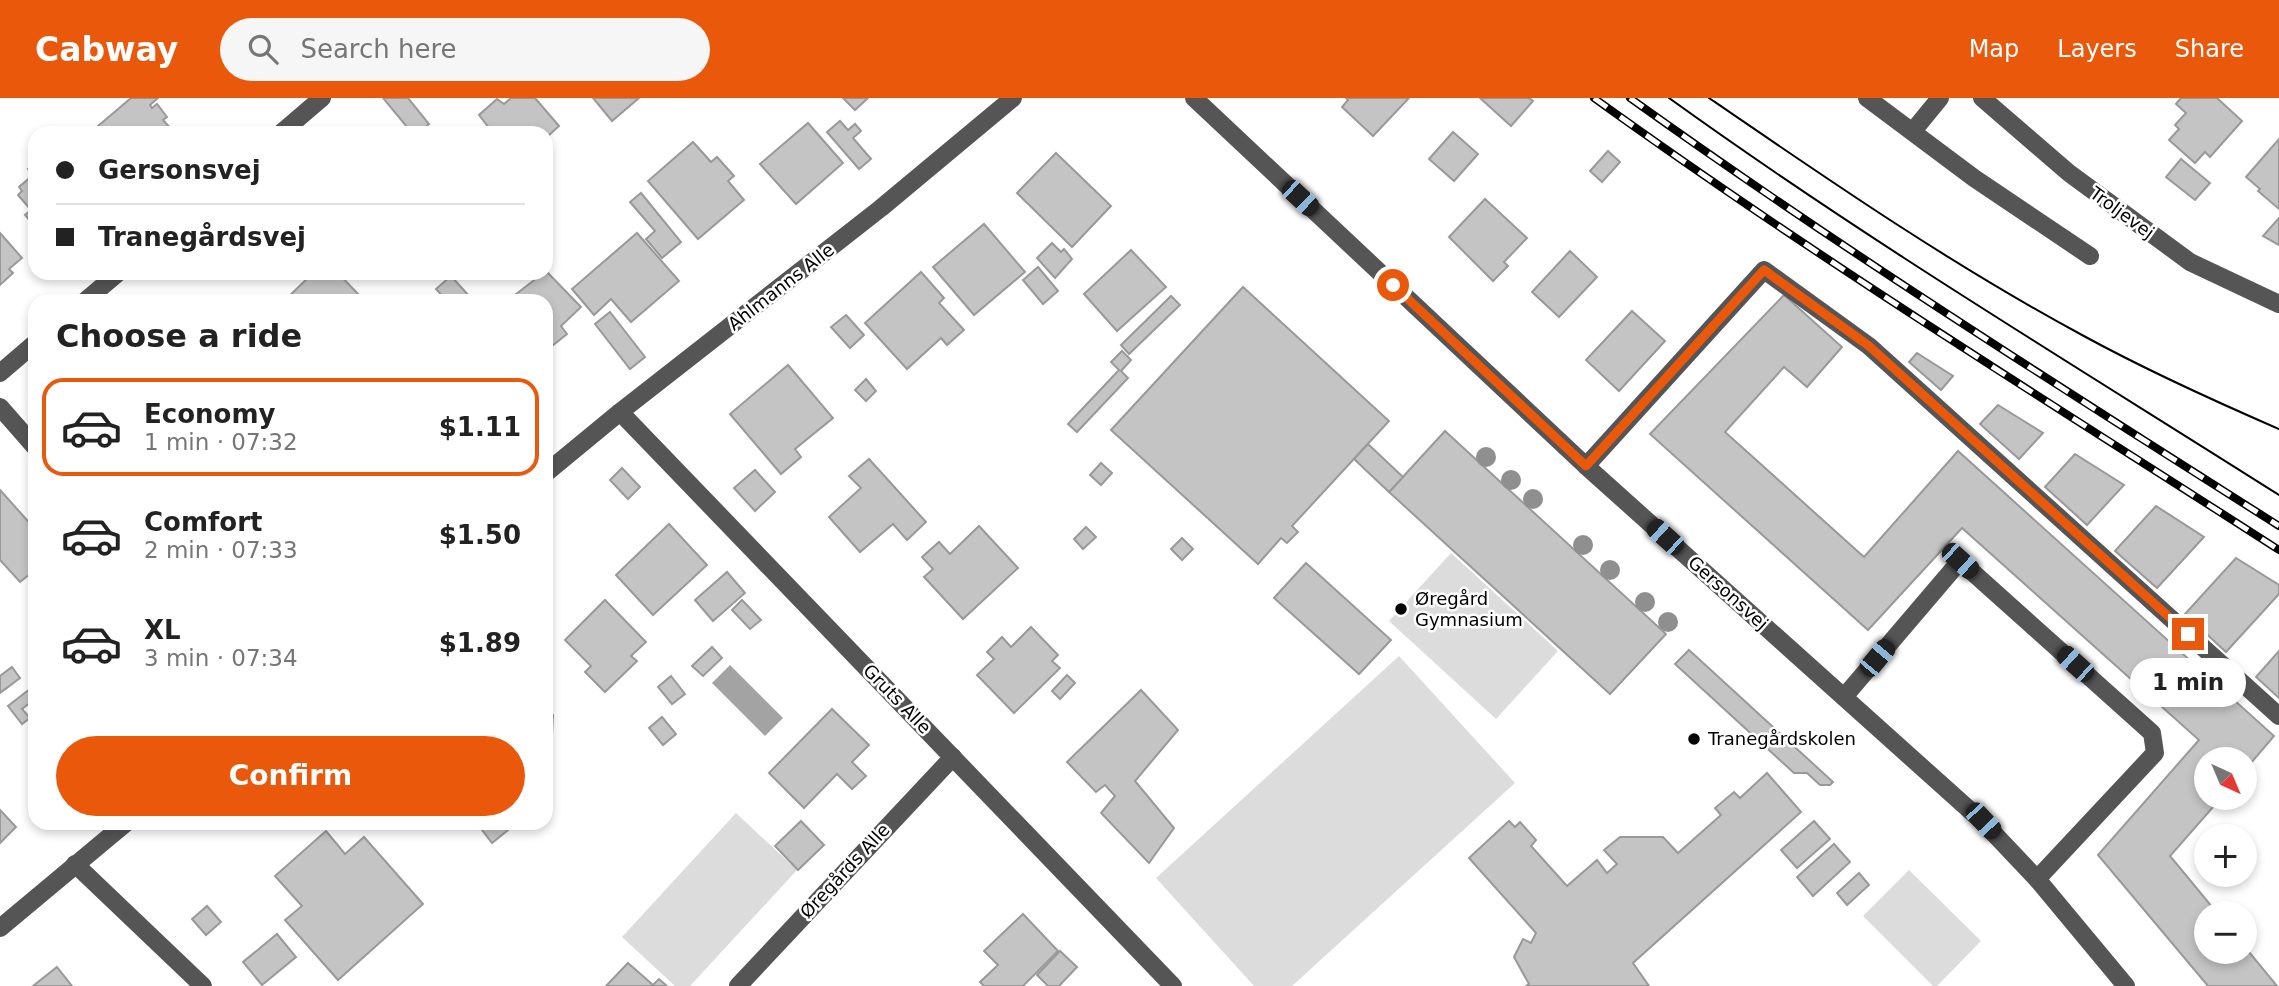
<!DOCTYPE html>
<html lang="en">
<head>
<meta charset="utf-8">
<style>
  :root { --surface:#fff; --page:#f6f6f6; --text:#222; --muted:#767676; --line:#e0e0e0; --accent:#ea580c }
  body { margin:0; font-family:"DejaVu Sans",sans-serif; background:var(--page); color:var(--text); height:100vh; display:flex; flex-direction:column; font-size:26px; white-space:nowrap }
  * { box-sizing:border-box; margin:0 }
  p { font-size:23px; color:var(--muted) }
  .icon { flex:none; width:38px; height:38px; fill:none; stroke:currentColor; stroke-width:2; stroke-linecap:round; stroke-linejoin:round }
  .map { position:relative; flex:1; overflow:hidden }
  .side { position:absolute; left:28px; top:196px; width:525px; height:536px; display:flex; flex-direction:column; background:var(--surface); border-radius:21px; box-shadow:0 4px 10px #0003 }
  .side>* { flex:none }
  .top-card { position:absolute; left:28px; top:28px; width:525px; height:154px; border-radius:21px; box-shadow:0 4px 10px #0003; display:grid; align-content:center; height:154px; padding:0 28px; background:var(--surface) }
  .needle { width:46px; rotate:136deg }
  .buttons { position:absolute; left:2194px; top:649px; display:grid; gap:14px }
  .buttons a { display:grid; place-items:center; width:63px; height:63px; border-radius:50%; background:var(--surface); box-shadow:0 4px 10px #0003; font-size:35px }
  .end { position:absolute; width:32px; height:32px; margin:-16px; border:9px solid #ea580c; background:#fff; box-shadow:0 0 0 4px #fff }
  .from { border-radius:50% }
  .bubble { position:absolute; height:49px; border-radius:24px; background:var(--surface); box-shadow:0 4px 10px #0003; font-size:23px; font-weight:700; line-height:49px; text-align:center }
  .car { position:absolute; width:21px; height:42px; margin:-21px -10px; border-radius:9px; box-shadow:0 0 5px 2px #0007; background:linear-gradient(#222 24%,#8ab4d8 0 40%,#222 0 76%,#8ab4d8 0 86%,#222 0) }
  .top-card b { display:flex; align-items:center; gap:24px; height:66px; font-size:26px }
  .top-card b+b { border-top:2px solid var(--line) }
  .top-card i { width:18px; height:18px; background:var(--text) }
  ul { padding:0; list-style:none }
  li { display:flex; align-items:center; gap:21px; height:98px; margin:0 14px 10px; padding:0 14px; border:4px solid transparent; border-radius:21px }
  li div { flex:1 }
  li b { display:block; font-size:26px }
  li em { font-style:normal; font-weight:700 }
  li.selected { border-color:var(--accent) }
  li>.icon { width:63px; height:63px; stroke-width:1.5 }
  h2 { padding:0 28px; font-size:32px; line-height:84px }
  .primary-button { display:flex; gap:14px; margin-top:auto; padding:14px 28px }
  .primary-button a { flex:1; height:80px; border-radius:42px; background:var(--accent); color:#fff; font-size:28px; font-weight:700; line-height:80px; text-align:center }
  header { display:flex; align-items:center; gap:42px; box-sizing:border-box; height:98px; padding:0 35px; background:var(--accent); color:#fff }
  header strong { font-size:33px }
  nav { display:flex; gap:38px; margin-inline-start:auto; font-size:24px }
  .search { width:490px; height:63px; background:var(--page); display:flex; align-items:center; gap:18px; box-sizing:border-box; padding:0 24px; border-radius:38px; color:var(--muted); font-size:26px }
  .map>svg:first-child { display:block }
  .green { fill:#dcdcdc }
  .water { fill:#a3a3a3 }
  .building { fill:#c4c4c4; stroke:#999; stroke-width:2 }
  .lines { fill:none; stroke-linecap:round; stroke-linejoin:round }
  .minor { stroke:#555; stroke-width:18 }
  .tram { stroke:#000; stroke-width:2 }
  .rail-casing { stroke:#000; stroke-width:8 }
  .rail { stroke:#fff; stroke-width:5; stroke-dasharray:16; stroke-linecap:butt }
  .tree { fill:#8f8f8f }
  .route { stroke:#ea580c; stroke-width:9 }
  .poi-dot { fill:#000; stroke:#fff; stroke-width:2.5 }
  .labels { text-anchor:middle; stroke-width:5; stroke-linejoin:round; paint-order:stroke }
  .street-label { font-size:18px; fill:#000; stroke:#fff }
  .poi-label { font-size:18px; fill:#000; stroke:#fff; text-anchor:start }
</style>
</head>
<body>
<header>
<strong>Cabway</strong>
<div class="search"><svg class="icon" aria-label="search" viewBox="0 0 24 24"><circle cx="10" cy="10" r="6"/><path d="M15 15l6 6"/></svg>Search here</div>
<nav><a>Map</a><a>Layers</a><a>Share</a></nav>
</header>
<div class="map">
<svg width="2279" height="888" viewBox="0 0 2279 888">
  <rect width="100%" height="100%" fill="#fff"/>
  <g class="green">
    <polygon points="1451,455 1558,553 1496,621 1389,523"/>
    <polygon points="1399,558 1515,685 1292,888 1254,888 1156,780"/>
    <polygon points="736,715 797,772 690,888 675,888 622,839"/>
    <polygon points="1909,772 1981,843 1937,888 1933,888 1863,818"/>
  </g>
  <polygon class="water" points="730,567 783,620 765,638 712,585"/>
  <g class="building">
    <polygon points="131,0 158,0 150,7 152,10 157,6 167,19 163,22 173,33 105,35 98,28"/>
    <polygon points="383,0 408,0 429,26 418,35 412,35"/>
    <polygon points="511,0 535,0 559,28 546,40 546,35 493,35 479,17 497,1 504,6"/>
    <polygon points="593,0 639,0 612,23"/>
    <polygon points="843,0 868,0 855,12"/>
    <polygon points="1346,0 1409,0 1373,38 1342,9 1348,2"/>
    <polygon points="1480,0 1529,0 1533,3 1511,28"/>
    <polygon points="2181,0 2217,0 2242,23 2210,59 2205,54 2195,65 2169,42 2179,31 2175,27 2186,15 2176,6"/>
    <polygon points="840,23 848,32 855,26 861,33 853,40 871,61 859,71 827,34"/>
    <polygon points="808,25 843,65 796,106 760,66"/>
    <polygon points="1453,34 1478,56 1454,83 1429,61"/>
    <polygon points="2279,41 2279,111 2258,93 2260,91 2246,79"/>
    <polygon points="693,44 711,64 717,59 734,78 728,83 744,102 698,141 648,83"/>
    <polygon points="1608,53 1620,64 1602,84 1590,73"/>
    <polygon points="1056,55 1111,108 1072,149 1017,95"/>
    <polygon points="2181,61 2210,85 2195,102 2166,79"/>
    <polygon points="35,64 35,129 25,117 31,112 18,97 22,93 19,89 33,77 28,71"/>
    <polygon points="641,95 681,144 662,160 646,141 655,133 630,104"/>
    <polygon points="1485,101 1527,140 1504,164 1508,168 1493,183 1449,139"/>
    <polygon points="2279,120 2279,147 2263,138"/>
    <polygon points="984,126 1025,174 974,217 933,169"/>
    <polygon points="0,135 22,160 9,171 13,175 0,187"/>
    <polygon points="637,135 679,183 631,224 611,201 594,217 572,191"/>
    <polygon points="1052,145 1061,154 1064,151 1072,161 1055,180 1037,160"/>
    <polygon points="1131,152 1166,189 1117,233 1084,196"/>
    <polygon points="1570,153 1597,179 1559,219 1532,194"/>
    <polygon points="1038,169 1058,193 1043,206 1023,182"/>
    <polygon points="546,173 581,209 561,228 567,236 547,252 546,203 507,203"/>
    <polygon points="921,174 944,200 939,205 964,232 947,247 941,240 907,271 865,225"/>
    <polygon points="313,175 338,175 360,198 355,203 284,203"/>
    <polygon points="451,178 470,199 466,203 447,203 436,191"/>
    <polygon points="1243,189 1389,323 1292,428 1298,434 1287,445 1281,440 1258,466 1111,332"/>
    <polygon points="1784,197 1842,249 1807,289 1784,269 1725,334 1864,459 1958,353 2274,638 2245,672 2245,662 2207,662 2207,700 2221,700 2170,758 2218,816 2207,816 2207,854 2245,854 2245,849 2277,888 2208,888 2098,757 2199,642 1962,430 1868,532 1650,336"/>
    <polygon points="1171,198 1180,207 1129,256 1121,247"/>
    <polygon points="1632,213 1665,243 1619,293 1586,262"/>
    <polygon points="610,214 645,259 630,271 595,226"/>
    <polygon points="846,217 864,237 850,250 831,229"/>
    <polygon points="1122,253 1131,262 1121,273 1128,280 1077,334 1068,326 1119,272 1111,264"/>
    <polygon points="1917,255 1953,278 1941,292 1909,264"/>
    <polygon points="788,267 833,320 795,351 801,359 781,376 730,316"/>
    <polygon points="866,281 876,293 866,303 855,292"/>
    <polygon points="1998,307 2043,335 2019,361 1980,326"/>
    <polygon points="1445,333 1666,536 1610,596 1389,394"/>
    <polygon points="1368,346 1403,379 1389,394 1354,361"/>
    <polygon points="2075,356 2124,387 2087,427 2045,389"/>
    <polygon points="869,361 926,424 907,442 893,426 860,454 829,419 861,390 849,378"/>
    <polygon points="1101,365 1112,375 1101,387 1090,377"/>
    <polygon points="622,370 640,389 628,401 610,382"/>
    <polygon points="755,372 775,394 755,413 734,390"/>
    <polygon points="0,392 35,431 35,472 20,484 0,462"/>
    <polygon points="2156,408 2204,439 2157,490 2115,453"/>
    <polygon points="669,426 707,467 653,517 616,477"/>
    <polygon points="979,428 1018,470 963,521 924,479 933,471 922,459 939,444 950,456"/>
    <polygon points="1086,429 1096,439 1083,451 1074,441"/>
    <polygon points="1182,440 1193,451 1182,462 1171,451"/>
    <polygon points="2236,460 2279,487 2279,496 2226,554 2185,516"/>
    <polygon points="1306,465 1391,542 1359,576 1274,500"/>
    <polygon points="727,474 745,495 713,523 695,502"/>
    <polygon points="605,502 646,544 631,558 637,563 605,594 585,574 591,568 565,542"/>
    <polygon points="742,502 761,522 750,531 732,512"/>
    <polygon points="1031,529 1058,557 1052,563 1060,570 1014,615 977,577 994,561 987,554 1002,539 1011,549"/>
    <polygon points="712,549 722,560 703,578 692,568"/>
    <polygon points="1689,552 1833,684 1830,687 1820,687 1807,675 1794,675 1675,566"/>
    <polygon points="2279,553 2279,600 2256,579"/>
    <polygon points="12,569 20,580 0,595 0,578"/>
    <polygon points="1067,577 1075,585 1060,601 1052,593"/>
    <polygon points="671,578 685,596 672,606 658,589"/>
    <polygon points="35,587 33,599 35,601 22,611 30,620 22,626 8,608"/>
    <polygon points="1141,592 1178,632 1135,683 1174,730 1149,765 1101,715 1115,698 1105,687 1096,694 1067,664"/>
    <polygon points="832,611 869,647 852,664 866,678 852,691 837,676 804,710 769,675"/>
    <polygon points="546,617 553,617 550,675 546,675"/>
    <polygon points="662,619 676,636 663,647 649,630"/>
    <polygon points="1767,675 1801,714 1633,865 1649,888 1526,888 1529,886 1514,859 1523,841 1531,845 1536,835 1469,760 1509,723 1515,729 1520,724 1536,742 1531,748 1567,788 1597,762 1607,775 1617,766 1604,752 1620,739 1663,739 1678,755 1721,717 1715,710 1734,694 1740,700"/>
    <polygon points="0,712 16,729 0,745"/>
    <polygon points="801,723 824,747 798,772 775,748"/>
    <polygon points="1814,723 1830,741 1797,770 1781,752"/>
    <polygon points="476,724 518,724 492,745"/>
    <polygon points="326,733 345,756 364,739 423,806 338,882 285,822 302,808 275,778"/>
    <polygon points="1834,746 1850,764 1813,798 1797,779"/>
    <polygon points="1859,775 1869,787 1847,807 1837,795"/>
    <polygon points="207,808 221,824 206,837 192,821"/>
    <polygon points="1023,816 1058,853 1023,888 984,888 980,884 998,867 984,853"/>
    <polygon points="277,836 296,859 262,887 243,864"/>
    <polygon points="1060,853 1077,869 1059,888 1048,888 1037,877"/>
    <polygon points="628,865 653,887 659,881 667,888 606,888"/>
    <polygon points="57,869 72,888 33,888"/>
  </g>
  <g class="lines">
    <g class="minor">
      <polyline points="1194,0 1586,368 1983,724 2037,781 2126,888"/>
      <polyline points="1867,0 1974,80 2090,158"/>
      <polyline points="1982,0 2069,75 2190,164 2279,206"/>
      <polyline points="1913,33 1940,0"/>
      <polyline points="281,35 322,0"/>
      <polyline points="85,203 118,175"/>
      <polyline points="0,275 35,245"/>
      <polyline points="0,309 35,349"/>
      <polyline points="620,314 1173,888"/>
      <polyline points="1586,368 1764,172 1869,248 2279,618"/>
      <polyline points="546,375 620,314 881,110 1013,0"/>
      <polyline points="1844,599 1960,463 2152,635 2155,655 2037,781"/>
      <polyline points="75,766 203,888"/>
      <polyline points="0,830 127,724"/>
      <polyline points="738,888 953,659"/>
    </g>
    <g class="tram">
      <path d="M1669,0C1866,142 2074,267 2279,397"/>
      <path d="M1709,0C1830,83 1952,167 2082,237C2146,272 2212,302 2279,331"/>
    </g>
    <defs>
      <g id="rail">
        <path d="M1594,0C1816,160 2049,304 2279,452"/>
        <path d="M1630,0C1841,151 2060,289 2279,428"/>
      </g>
    </defs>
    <use href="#rail" class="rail-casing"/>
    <use href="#rail" class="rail"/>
  </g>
  <g class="tree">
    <circle cx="1486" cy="359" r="10"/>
    <circle cx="1511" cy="382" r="10"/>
    <circle cx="1533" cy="401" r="10"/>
    <circle cx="1583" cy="447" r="10"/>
    <circle cx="1610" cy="472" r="10"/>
    <circle cx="1645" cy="504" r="10"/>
    <circle cx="1668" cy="524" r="10"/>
  </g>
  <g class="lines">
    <polyline class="route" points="1393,187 1586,368 1764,172 1869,248 2188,536"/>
  </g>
  <g class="poi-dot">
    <circle cx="1401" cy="511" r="7"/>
    <circle cx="1694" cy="641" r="7"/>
  </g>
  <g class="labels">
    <g class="street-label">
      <text transform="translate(2122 115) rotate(36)" y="6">Troljevej</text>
      <text transform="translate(781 189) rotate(-38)" y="6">Ahlmanns Alle</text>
      <text transform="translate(1728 495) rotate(42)" y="6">Gersonsvej</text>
      <text transform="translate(897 601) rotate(46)" y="6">Gruts Alle</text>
      <text transform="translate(845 773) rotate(-47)" y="6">Øregårds Alle</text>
    </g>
    <g class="poi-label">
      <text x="1415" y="507">Øregård<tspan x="1415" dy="21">Gymnasium</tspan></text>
      <text x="1708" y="647">Tranegårdskolen</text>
    </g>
  </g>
</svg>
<div class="buttons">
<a><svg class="needle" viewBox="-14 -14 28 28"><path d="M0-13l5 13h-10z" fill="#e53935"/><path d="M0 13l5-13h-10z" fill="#767676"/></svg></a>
<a>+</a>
<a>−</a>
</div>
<i class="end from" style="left:1393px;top:187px"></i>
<i class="end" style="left:2188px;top:536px"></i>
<div class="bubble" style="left:2130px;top:560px;width:116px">1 min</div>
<i class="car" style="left:1300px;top:100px;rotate:133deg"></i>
<i class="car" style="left:1665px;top:439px;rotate:312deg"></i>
<i class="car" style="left:1960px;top:463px;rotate:132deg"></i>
<i class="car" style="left:1877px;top:560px;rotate:40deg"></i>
<i class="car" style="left:2075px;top:566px;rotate:312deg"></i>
<i class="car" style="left:1983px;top:723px;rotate:137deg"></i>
<div class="top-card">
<b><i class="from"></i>Gersonsvej</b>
<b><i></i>Tranegårdsvej</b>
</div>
<section class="side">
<h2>Choose a ride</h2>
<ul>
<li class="selected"><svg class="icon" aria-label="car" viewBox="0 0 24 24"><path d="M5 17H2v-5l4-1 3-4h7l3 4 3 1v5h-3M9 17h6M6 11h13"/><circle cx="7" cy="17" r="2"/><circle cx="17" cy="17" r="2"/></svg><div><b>Economy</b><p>1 min · 07:32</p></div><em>$1.11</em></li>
<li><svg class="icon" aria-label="car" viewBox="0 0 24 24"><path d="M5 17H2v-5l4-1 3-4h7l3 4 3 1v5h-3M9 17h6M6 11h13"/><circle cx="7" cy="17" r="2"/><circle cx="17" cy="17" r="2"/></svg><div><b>Comfort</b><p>2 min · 07:33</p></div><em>$1.50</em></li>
<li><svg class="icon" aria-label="car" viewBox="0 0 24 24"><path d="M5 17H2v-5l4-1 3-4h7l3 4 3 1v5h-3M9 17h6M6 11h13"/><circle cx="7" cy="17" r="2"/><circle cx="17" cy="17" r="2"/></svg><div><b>XL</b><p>3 min · 07:34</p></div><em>$1.89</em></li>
</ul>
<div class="primary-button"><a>Confirm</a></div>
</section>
</div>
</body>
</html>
